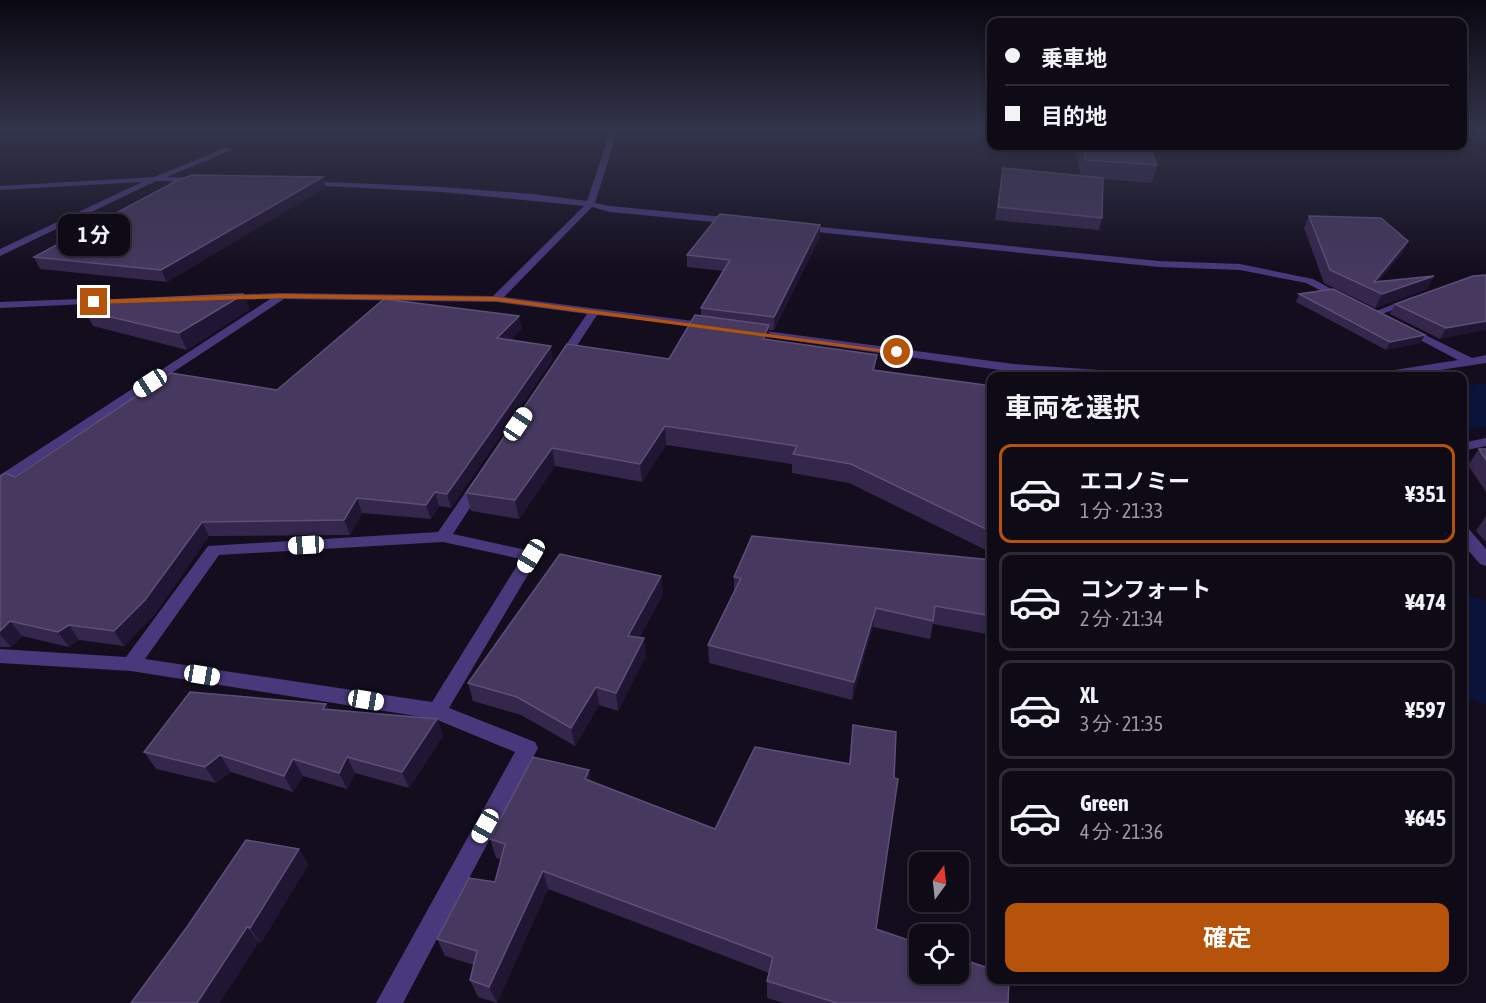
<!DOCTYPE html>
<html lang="ja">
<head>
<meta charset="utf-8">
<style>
  :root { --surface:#0e0a16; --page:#1c1823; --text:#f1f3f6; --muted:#9b9aa1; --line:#2e2b35; --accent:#b45309 }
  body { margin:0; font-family:"Asap Condensed","Noto Sans JP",sans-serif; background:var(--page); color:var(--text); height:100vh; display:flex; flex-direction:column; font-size:22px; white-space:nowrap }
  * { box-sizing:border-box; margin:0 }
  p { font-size:20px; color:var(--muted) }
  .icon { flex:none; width:33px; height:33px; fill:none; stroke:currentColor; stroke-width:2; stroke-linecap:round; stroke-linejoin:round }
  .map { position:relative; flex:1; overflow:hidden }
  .sheet { position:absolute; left:987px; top:372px; width:480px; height:612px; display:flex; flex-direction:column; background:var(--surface); border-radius:12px; box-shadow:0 3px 9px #0003,0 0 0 2px var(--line) }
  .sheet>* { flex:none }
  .banner { position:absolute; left:987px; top:18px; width:480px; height:132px; border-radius:12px; box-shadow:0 3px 9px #0003,0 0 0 2px var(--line); display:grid; align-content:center; height:132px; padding:0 18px; background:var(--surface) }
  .needle { width:39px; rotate:15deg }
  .controls { position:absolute; left:909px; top:852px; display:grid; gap:12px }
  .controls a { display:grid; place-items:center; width:60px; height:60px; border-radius:12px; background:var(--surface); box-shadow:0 3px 9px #0003,0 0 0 2px var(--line); font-size:30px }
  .end { position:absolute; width:27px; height:27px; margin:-14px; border:8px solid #b45309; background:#fff; box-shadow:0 0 0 3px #fff }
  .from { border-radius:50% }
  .bubble { position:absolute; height:42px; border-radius:12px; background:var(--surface); box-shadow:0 3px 9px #0003,0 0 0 2px var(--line); font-size:20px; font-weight:700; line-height:42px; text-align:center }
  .car { position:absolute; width:18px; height:36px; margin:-18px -9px; border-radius:8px; box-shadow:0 0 4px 2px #0007; background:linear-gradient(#fff 24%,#345 0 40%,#fff 0 76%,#345 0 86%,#fff 0) }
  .banner b { display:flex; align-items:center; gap:21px; height:57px; font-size:22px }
  .banner b+b { border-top:2px solid var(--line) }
  .banner i { width:15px; height:15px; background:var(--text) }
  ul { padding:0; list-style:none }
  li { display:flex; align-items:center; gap:18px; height:99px; margin:0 12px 9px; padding:0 6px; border:3px solid var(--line); border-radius:12px }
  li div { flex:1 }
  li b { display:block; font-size:22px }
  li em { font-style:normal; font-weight:700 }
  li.on { border-color:var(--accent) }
  li>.icon { width:54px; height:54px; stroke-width:1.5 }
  h2 { padding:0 18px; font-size:27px; line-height:72px }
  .action { display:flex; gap:12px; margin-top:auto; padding:12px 18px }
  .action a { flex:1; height:69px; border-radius:12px; background:var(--accent); color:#fff; font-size:24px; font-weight:700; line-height:69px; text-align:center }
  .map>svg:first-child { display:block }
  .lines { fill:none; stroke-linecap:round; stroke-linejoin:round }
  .river { fill:#0a133a; fill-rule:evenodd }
  .minor { fill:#49397c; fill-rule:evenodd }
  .wall { fill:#35264c }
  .shaded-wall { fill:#201532 }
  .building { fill:#46385f; stroke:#5e4f78; stroke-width:1.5 }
  .route { fill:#b45309 }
</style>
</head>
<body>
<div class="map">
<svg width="1486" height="1003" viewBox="0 0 1486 1003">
  <rect width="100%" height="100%" fill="#130d1e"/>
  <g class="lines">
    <g class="river">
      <polygon points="1486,383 1486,427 1462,430 1462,386"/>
      <polygon points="1462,593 1486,601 1486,704 1462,696"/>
    </g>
    <g class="minor">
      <polygon points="611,129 618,129 595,203 610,206 735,218 739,221 735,224 610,212 592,207 504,297 709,323 715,326 713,328 597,315 565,364 561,365 555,361 587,314 496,302 284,299 0,486 0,475 270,299 225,300 220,297 221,295 282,293 493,296 584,206 442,192 305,185 302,185 302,181 442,187 534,194 587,201"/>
      <polygon points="225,148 232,150 167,177 200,178 203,178 203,182 156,181 0,256 0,249 142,182 0,190 0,186 154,177"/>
      <polygon points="800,225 1159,261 1240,264 1313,279 1350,299 1349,301 1341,301 1306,283 1240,270 1159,267 797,230 797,226"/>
      <polygon points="1412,297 1416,298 1416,302 1376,316 1371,313"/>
      <polygon points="105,298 110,301 109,303 0,308 0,302"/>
      <polygon points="1407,326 1472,358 1486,355 1486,363 1401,376 1376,376 1382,372 1458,360 1403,331 1401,329"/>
      <polygon points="751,329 1014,364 1128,372 1134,376 1083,376 1014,372 747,334 745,332"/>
      <polygon points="1486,438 1486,446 1462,451 1462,443"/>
      <path d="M479,479L486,483L453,534L531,551L537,552L539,556L449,708L535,742L538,748L403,1003H376L515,752L435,719L131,671L0,663V649L126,657L208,546L438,532L474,480ZM443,542L521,559L432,702L145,659L219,555Z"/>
      <polygon points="1462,527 1468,528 1486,549 1486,566 1480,564 1462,543"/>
    </g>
  </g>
  <g class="wall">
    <polygon points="1074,146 1149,146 1157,165 1152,183 1103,179 1102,218 1099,230 995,220 1003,168 1081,176"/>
    <polygon points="326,187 167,282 40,269 34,257"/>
    <polygon points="1309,216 1408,241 1402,253 1378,282 1434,276 1427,289 1375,308 1324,283 1304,228"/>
    <polygon points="820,237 774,330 769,330 769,340 876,371 992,386 992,553 849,483 792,473 792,464 666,445 642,482 555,466 519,519 471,511 466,493 669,359 701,316 701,308 723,271 687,267 687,255"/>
    <polygon points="1486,275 1440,339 1390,314 1395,304"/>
    <polygon points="1299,294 1420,343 1386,350 1296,302"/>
    <polygon points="250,309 187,350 93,326 85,311"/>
    <polygon points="522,328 510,340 553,359 451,508 439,506 431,519 362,513 350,535 209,536 154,615 124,646 79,640 69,647 22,636 11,647 0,647 0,477 15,477"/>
    <polygon points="1479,449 1486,449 1486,492 1468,465"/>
    <polygon points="1486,516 1486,542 1476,531"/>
    <polygon points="992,560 992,635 933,624 930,639 873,627 852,700 709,663 708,645 734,593 734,577"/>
    <polygon points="661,576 663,594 640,637 646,656 618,711 599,705 575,746 521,715 473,701 468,683"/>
    <polygon points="326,704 329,710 437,719 443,736 409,788 355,773 347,789 303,776 293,792 231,772 216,783 156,769 144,752"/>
    <polygon points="853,725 876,929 1008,1003 784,1003 767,998 767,981 769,973 548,889 497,1003 478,997 470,980 474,965 445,956 437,939 495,882 501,859 496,858 490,839 591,782 715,829 849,763"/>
    <polygon points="299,849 308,865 261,943 259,942 131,1003"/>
  </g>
  <g class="shaded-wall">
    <polygon points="323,177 326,187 167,282 161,270"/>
    <polygon points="820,225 820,237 774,330 774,317"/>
    <polygon points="1408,241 1402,253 1372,290 1374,282"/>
    <polygon points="1434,276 1427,289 1375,308 1382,294"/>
    <polygon points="244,294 250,309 187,350 179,333"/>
    <polygon points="519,316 522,328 500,351 497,338"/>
    <polygon points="1486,321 1486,330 1440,339 1446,328"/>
    <polygon points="769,325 769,341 763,339"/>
    <polygon points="1425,335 1420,343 1386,350 1390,342"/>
    <polygon points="551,346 553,359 451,508 447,494"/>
    <polygon points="877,355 875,372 873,370"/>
    <polygon points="665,426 666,445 642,482 640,464"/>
    <polygon points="552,448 555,466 519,519 515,500"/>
    <polygon points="435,492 439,506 431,519 426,505"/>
    <polygon points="357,498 362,513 350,535 344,520"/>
    <polygon points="202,522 209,536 154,615 124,646 114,631"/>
    <polygon points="661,576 663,594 631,654 628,636"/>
    <polygon points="876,608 873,627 852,700 854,682"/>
    <polygon points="10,621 22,636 11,647 0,634 0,631"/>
    <polygon points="69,625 79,640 69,647 58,632"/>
    <polygon points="644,638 646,656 618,711 616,693"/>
    <polygon points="596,687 599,705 575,746 571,728"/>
    <polygon points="326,704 334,720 323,709"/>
    <polygon points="437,719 443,736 409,788 402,772"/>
    <polygon points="220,755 231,772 216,783 205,767"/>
    <polygon points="347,757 355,773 347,789 339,773"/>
    <polygon points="293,759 303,776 293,792 284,776"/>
    <polygon points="589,770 593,789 585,779"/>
    <polygon points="299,849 308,865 261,943 250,928"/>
    <polygon points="543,871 548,889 497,1003 489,987"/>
    <polygon points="247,927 259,942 220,1003 197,1003"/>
  </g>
  <g class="building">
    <polygon points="1082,146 1149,146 1157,165 1086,160"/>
    <polygon points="1003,168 1103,178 1102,218 998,207"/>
    <polygon points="192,175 323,177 161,270 34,257 178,180"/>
    <polygon points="720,214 820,225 774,317 701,308 730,260 687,255"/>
    <polygon points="1309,216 1381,218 1408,241 1374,282 1434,276 1382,294 1330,270"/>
    <polygon points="1486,275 1486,321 1446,328 1395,304 1473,276"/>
    <polygon points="1333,289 1425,335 1390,342 1299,294"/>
    <polygon points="244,294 179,333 85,311 86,301"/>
    <polygon points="384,299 519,316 497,338 551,346 447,494 435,492 426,505 357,498 344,520 202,522 145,600 114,631 69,625 58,632 10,621 0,631 0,477 5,473 15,477 171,373 277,390"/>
    <polygon points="695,315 769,325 763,339 877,355 873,370 992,386 992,532 851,464 793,454 797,446 665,426 640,464 552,448 515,500 466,493 567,344 669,359"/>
    <polygon points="1479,449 1486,449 1486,460"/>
    <polygon points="752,536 992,560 992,616 935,606 933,621 876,608 854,682 708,645 741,578 734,577"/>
    <polygon points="560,554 661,576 628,636 644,638 616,693 596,687 571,728 517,697 468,683"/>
    <polygon points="190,692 326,704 323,709 437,719 402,772 347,757 339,773 293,759 284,776 220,755 205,767 144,752"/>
    <polygon points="853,725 896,732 894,778 898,779 876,929 920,944 920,974 958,974 958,958 992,969 992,980 1009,980 1008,1003 837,1003 767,981 773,957 543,871 489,987 470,980 477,951 437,939 469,878 495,882 505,844 490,839 533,757 589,770 585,779 715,829 755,747 850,764"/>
    <polygon points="246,840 299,849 250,928 247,927 197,1003 131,1003 187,927"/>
  </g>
  <linearGradient id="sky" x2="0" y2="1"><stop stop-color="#0a0710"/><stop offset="0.48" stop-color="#33354c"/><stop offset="1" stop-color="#33354c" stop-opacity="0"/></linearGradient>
  <rect width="1486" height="270" fill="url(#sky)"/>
  <polygon class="route" points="282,294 496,297 901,352 897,354 496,301 282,298 94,304 91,302 94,300"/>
</svg>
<div class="controls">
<a><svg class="needle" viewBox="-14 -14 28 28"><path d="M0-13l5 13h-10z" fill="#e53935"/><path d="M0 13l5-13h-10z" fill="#9b9aa1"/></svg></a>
<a><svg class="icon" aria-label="locate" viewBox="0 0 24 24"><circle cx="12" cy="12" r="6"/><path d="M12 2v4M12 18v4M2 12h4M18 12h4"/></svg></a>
</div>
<i class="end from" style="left:897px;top:352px"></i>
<i class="end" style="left:94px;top:302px"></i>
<div class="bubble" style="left:58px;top:214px;width:72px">1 分</div>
<i class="car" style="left:150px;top:383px;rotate:237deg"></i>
<i class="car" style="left:518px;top:424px;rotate:34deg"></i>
<i class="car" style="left:306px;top:545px;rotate:267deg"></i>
<i class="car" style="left:531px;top:556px;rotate:211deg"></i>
<i class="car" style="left:202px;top:675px;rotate:99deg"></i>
<i class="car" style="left:366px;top:700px;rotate:99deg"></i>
<i class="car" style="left:485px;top:826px;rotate:209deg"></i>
<div class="banner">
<b><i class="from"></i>乗車地</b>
<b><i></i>目的地</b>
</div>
<section class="sheet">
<h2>車両を選択</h2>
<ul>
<li class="on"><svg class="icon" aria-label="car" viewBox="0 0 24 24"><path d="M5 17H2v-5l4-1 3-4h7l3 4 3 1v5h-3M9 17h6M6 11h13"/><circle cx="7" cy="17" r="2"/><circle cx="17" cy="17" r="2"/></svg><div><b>エコノミー</b><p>1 分 · 21:33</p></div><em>¥351</em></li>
<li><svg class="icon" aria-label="car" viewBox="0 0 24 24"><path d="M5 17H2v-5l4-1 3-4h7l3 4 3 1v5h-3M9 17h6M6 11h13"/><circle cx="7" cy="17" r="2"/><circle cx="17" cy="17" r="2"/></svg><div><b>コンフォート</b><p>2 分 · 21:34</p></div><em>¥474</em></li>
<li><svg class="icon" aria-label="car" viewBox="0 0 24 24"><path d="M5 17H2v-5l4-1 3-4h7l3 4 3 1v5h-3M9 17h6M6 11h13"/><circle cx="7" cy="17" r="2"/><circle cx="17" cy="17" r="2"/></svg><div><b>XL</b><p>3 分 · 21:35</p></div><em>¥597</em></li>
<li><svg class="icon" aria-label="car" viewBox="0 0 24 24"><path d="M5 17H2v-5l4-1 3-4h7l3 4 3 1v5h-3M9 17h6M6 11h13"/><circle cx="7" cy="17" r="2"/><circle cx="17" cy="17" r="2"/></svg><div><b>Green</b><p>4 分 · 21:36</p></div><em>¥645</em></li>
</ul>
<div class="action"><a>確定</a></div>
</section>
</div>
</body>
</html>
